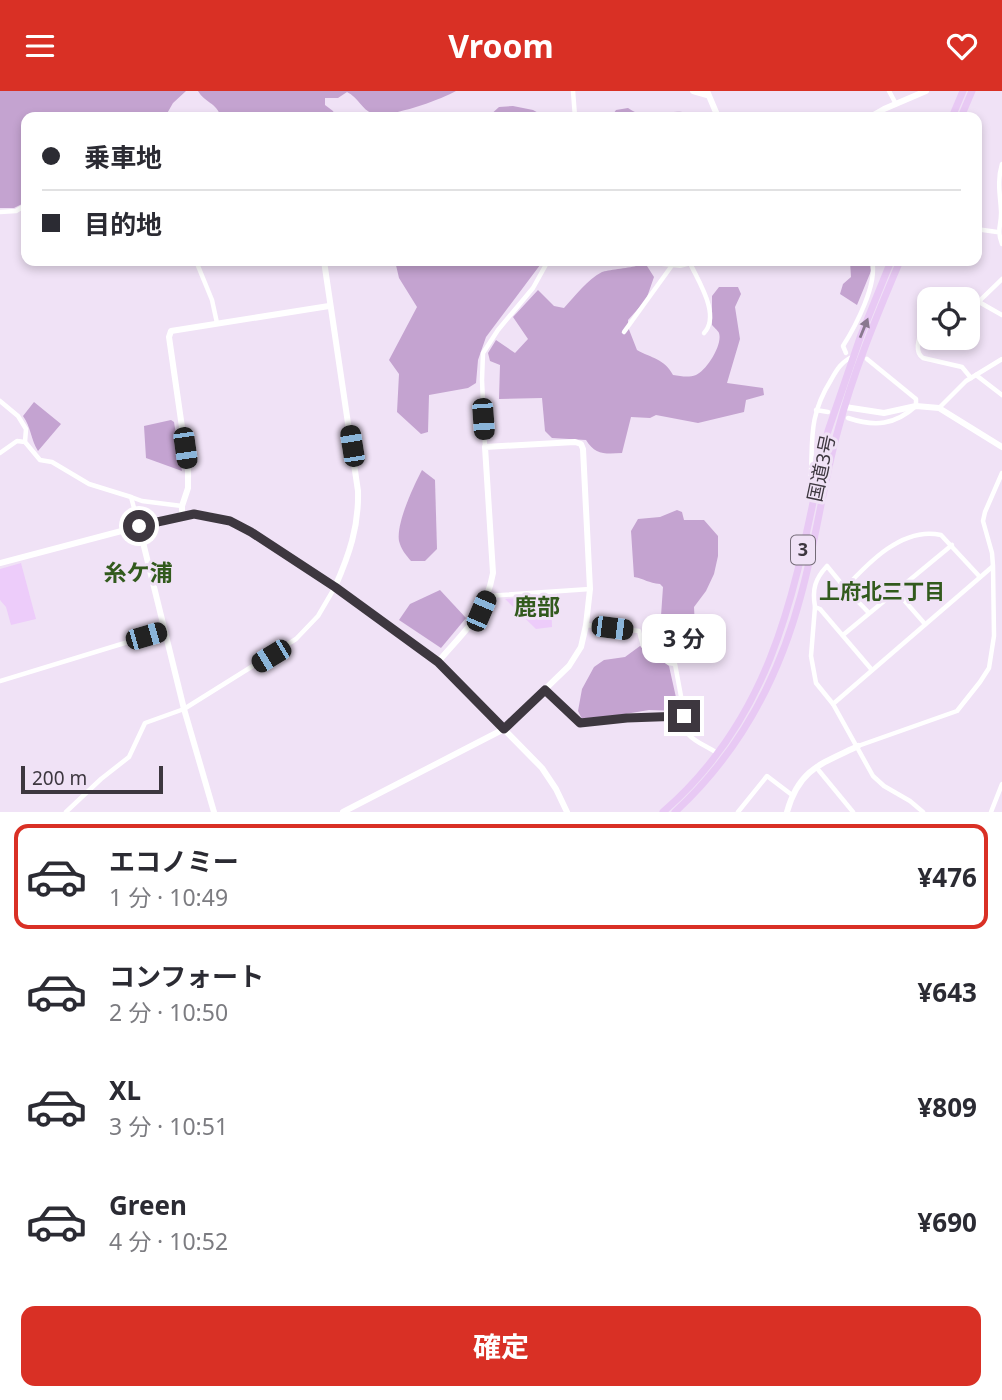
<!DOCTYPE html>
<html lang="ja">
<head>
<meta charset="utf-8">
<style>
  :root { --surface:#fff; --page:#f2f2f3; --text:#2b2b33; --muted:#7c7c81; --line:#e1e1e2; --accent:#d93025 }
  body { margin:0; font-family:"Noto Sans","Noto Sans JP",sans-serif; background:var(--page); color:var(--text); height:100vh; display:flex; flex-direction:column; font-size:26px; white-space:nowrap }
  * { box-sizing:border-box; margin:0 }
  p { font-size:23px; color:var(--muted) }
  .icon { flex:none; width:38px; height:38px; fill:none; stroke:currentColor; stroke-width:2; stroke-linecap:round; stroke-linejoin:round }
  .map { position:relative; height:721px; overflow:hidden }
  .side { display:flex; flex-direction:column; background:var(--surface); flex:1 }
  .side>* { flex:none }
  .top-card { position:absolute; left:21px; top:21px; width:961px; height:154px; border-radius:14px; box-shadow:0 4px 10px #0003; display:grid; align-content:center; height:154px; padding:0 21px; background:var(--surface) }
  .buttons { position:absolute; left:917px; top:196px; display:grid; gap:14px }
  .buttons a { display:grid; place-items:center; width:63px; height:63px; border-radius:14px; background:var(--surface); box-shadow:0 4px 10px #0003; font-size:35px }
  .scale { position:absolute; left:21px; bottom:18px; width:142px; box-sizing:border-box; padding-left:7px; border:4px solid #3d373f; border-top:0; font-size:19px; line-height:24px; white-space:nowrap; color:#3d373f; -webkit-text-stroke:5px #f0e2f6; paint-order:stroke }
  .end { position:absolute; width:32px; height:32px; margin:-16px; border:9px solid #3d373f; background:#fff; box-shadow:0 0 0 4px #fff }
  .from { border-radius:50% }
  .bubble { position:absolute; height:49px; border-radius:14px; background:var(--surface); box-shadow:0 4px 10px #0003; font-size:23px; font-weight:700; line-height:49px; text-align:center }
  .car { position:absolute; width:21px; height:42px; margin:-21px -10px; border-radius:9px; box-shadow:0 0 5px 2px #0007; background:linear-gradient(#222 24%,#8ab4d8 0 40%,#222 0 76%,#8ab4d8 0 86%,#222 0) }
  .top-card b { display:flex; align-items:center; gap:24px; height:66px; font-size:26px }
  .top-card b+b { border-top:2px solid var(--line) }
  .top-card i { width:18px; height:18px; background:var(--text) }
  ul { padding:12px 0 0; list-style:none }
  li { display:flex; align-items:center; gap:21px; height:105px; margin:0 14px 10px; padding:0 7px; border:4px solid transparent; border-radius:14px }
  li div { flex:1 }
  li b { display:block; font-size:26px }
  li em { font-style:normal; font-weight:700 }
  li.selected { border-color:var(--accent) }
  li>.icon { width:63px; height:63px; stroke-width:1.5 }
  .button { display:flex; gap:14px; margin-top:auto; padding:14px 21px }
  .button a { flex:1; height:80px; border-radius:14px; background:var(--accent); color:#fff; font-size:28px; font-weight:700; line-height:80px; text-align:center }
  header { display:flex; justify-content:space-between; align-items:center; height:91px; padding:0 21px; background:var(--accent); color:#fff; font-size:32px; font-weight:700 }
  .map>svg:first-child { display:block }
  .green { fill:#edccfa }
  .forest { fill:#c4a3d0 }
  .water { fill:#c4a3d1 }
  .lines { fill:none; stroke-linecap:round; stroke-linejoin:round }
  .street { stroke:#fff; stroke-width:4.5 }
  .secondary { stroke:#fff; stroke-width:6 }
  .highway { stroke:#e8c9f4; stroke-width:7 }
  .oneway { fill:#8a7990 }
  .route { stroke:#3d373f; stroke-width:9 }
  .labels { text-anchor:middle; stroke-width:6; stroke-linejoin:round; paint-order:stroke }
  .shield { fill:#f0e2f6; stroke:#736a76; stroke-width:2 }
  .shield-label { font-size:18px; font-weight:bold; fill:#3d373f }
  .street-label { font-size:19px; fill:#3d373f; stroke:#f0e2f6 }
  .neighbourhood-label { font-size:21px; font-weight:bold; fill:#325a1d; stroke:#f0e2f6 }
  .quarter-label { font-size:23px; font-weight:bold; fill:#325a1d; stroke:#f0e2f6 }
</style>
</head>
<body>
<header><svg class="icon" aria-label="menu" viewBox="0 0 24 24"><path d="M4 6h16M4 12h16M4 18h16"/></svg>Vroom<svg class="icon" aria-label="heart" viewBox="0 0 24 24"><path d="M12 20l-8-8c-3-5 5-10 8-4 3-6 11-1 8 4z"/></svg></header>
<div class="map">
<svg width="1002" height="721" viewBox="0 0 1002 721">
  <rect width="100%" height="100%" fill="#f0e2f6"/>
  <g class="green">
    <polygon points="21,472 36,528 11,534 6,516 0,509 0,478"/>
    <polygon points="551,504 552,536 536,538 505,508"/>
  </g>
  <g class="forest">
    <polygon points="0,0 186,0 173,12 165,26 26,26 26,111 14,117 0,117"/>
    <path d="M198,0H456C440,9 388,28 372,22C362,19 358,6 347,1L338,7H325V14L333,20L336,26H221C216,11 205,12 198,0Z"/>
    <polygon points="513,15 533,19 544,25 571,22 572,26 488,26 499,16"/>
    <path d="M628,17C657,36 660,16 688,22L690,26H611L616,19Z"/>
    <polygon points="395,170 543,170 486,246 478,269 476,292 468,297 429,304 428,341 421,343 397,321 399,283 389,269 417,216 399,187"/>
    <polygon points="850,170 870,170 871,180 857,214 840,203 843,193 851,186"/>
    <path d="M636,175H647L654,186L646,209L628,229V236L637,259C651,267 665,268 673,284C681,285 688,287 696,284C706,280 723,254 719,242C718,240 713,235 712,234V205L719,196H738L741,203L735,216L740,248L727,292L763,297L764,304L746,309L744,321L698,332L656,324L650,327L631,326L622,362C605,363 595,364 586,349L552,347L545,340L542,307L499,308L500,274L490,270L488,262L496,249L515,262L528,248L513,226L538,199L554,215L564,217C575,205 587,189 602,181C607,179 628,177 636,175Z"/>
    <path d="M422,379L435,389L437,458L425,470H411C405,463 401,458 399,450C396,432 414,394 422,379Z"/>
    <path d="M677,419L682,421L684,429H704L718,445V465L714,483L706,500L694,516L695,536L660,549V554L655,555L650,542L651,533L661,525L663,496L660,493C648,492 645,488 634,486L631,440L638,428L660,426Z"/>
    <polygon points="640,555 661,566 669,575 679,620 649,619 583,630 578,620 582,598 594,576 604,569 625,566"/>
  </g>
  <g class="water">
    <path d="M34,311L61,333L38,360C31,349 31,336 23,325Z"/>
    <polygon points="171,329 174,331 182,380 146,367 144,335"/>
    <polygon points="440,499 466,527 441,557 399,529 410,513"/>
  </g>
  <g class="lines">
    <g class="street">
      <polyline points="573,0 575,26"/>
      <polyline points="889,0 896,13"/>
      <path d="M1002,73C997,90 1000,103 1001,119C1002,134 996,137 1002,153"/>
      <polyline points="0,121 16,120 26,114"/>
      <polyline points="976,138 997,141"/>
      <polyline points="196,170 212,209 217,232"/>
      <path d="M690,172C698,190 721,224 704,242"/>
      <polyline points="946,208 948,204"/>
      <polyline points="979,211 1002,224"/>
      <polyline points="968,221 1002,188"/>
      <path d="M929,232L923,235C920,245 913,260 923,267L962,276L971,287"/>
      <polyline points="624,241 673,173"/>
      <polyline points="930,247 952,250"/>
      <path d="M846,262L843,255C855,236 878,193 872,170"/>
      <polyline points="976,284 1002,304"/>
      <polyline points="0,310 18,325 26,338 25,351 40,369 52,371 89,393 131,406 139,435"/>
      <polyline points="939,317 966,290 1002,268"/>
      <polyline points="816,319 828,321"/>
      <path d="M848,327C875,336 895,334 916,315V308L867,268"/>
      <polyline points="485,356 482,289 483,262 498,239 533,197 548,170"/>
      <polyline points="0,362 17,350 25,351"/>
      <path d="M815,398L810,397C814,353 806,329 831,289C837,278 842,270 854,265"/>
      <polyline points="131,406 142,410 182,415"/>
      <polyline points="896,500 925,533"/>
      <polyline points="488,505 590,498"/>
      <path d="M815,516C812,498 815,488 827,475L845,497"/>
      <path d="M869,522L845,497C868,472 903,435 941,444L980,486"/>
      <path d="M586,534L639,540L643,555L669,572L675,573L688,643C696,652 707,655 717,662"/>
      <polyline points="843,544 952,454"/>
      <polyline points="872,579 820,518 815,516 811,565 816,592 833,613 873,685 884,695 910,710 923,721"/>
      <polyline points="0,590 164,540"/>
      <polyline points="545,599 580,632 627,627 684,625"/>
      <polyline points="833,613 992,476"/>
      <polyline points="858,655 957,620 980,591 989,577 994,545 993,475 992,462 983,430 985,421 1002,382"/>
      <polyline points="816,676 853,721"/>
      <polyline points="66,721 101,688 129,666 145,632 184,618 296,548 318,525 335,496"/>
      <polyline points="738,721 767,685 792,704"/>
      <polyline points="991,721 1002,693"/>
    </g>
    <g class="secondary">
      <polyline points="693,0 707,4"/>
      <polyline points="707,0 718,26"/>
      <polyline points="870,26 884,18 926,0"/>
      <path d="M324,170L358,400C359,436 349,464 335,496"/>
      <polyline points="643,170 680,174 695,170"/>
      <polyline points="845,316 884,322 916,315 939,317 1002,356"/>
      <polyline points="182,424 182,415 188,397 188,378 169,246 171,240 329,215"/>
      <polyline points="139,435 184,618 214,721"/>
      <polyline points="0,472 182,424 208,424 230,430 251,441 335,496 438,571 542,677 556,698 567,721"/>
      <path d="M343,721L504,638L569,575L581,556L586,534L590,498L583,358L581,353L575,351L485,356L493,482C485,525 465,539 438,571"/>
      <path d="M787,721C799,678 821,673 858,655"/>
    </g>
    <g class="highway">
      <polyline points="952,26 963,0"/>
      <polyline points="961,26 972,0"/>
      <path d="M663,721C781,619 797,483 828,340L861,244L891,170"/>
      <path d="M675,721C738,663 779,587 801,504C816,450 823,393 838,339C853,282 877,224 900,170"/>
    </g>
  </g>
  <defs><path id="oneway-solid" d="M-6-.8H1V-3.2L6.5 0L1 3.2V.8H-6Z" transform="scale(1.75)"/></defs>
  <use class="oneway" href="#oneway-solid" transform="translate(864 237) rotate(-68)"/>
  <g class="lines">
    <polyline class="route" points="139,435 194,423 230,430 251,441 335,496 438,571 504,638 545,599 580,632 627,627 684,625"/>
  </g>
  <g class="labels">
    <rect class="shield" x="791" y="444.5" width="24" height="29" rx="5"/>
    <g class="shield-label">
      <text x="803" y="465">3</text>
    </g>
    <g class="street-label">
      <text transform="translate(821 377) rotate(-78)" y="7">国道3号</text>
    </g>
    <g class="neighbourhood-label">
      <text x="882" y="508">上府北三丁目</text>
    </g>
    <g class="quarter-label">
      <text x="138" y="490">糸ケ浦</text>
      <text x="537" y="524">鹿部</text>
    </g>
  </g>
</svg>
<div class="buttons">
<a><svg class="icon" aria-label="locate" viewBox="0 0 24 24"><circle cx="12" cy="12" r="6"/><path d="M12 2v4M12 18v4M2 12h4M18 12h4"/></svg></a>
</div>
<div class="scale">200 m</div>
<i class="end from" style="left:139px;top:435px"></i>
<i class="end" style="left:684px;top:625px"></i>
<div class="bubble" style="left:642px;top:523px;width:84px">3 分</div>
<i class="car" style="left:483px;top:328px;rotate:176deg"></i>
<i class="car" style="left:352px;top:355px;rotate:351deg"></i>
<i class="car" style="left:185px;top:357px;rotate:172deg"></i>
<i class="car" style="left:481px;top:520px;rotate:23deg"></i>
<i class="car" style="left:612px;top:537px;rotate:97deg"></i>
<i class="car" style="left:146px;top:545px;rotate:74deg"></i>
<i class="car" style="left:271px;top:565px;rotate:239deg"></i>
<div class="top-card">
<b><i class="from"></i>乗車地</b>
<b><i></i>目的地</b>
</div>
</div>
<section class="side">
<ul>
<li class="selected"><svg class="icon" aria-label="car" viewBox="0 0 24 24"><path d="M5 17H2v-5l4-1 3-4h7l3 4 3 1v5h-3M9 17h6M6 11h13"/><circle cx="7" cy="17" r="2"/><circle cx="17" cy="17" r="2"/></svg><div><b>エコノミー</b><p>1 分 · 10:49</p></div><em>¥476</em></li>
<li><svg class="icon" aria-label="car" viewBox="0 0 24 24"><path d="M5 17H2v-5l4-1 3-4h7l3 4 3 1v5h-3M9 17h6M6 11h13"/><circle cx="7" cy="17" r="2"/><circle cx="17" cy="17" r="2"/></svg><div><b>コンフォート</b><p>2 分 · 10:50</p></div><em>¥643</em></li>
<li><svg class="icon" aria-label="car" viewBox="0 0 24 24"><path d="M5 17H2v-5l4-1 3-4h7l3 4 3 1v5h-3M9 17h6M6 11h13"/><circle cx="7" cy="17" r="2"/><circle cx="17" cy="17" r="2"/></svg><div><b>XL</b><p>3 分 · 10:51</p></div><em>¥809</em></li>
<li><svg class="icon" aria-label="car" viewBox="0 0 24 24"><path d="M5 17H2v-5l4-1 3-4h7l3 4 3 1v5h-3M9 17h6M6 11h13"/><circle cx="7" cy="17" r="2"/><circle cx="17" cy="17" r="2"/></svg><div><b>Green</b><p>4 分 · 10:52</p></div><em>¥690</em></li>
</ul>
<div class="button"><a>確定</a></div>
</section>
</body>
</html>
